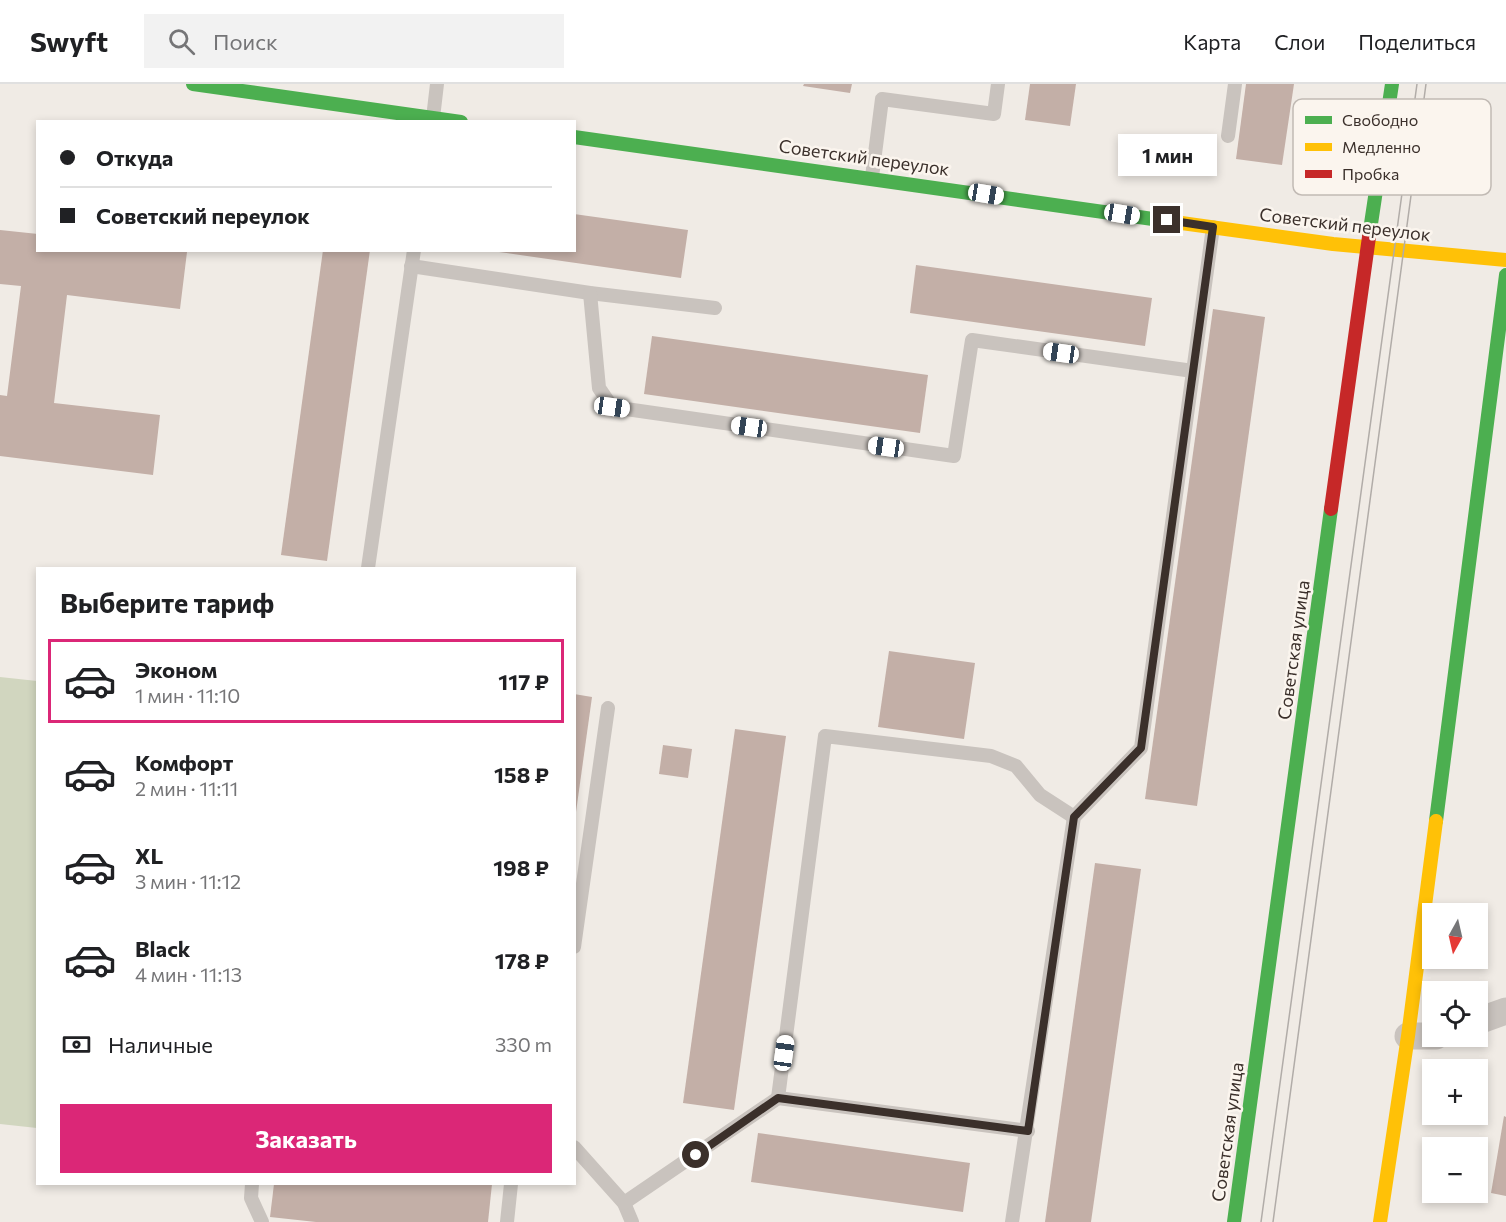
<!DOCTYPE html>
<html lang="ru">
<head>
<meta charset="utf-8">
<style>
  :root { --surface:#fff; --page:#f2f2f2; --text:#202124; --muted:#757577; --line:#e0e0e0; --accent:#db2777 }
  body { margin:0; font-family:Commissioner,sans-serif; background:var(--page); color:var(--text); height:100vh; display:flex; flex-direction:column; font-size:22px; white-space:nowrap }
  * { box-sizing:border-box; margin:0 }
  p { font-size:20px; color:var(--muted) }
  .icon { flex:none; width:33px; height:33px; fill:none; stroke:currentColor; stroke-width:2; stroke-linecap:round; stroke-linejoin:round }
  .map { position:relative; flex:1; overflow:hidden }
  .drawer { position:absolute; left:36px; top:483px; width:540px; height:618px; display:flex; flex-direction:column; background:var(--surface); border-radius:0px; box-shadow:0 3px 9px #0003 }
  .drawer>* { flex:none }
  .guide { position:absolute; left:36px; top:36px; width:540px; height:132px; border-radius:0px; box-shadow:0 3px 9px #0003; display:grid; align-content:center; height:132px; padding:0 24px; background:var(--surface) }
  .needle { width:39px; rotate:188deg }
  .fabs { position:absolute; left:1422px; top:819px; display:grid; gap:12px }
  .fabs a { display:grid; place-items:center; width:66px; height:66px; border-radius:0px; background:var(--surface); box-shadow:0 3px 9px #0003; font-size:30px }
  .end { position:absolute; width:27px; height:27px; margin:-14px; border:8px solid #3b302b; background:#fff; box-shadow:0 0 0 3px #fff }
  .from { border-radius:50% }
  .bubble { position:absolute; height:42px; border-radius:0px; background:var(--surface); box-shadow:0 3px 9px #0003; font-size:20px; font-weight:700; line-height:42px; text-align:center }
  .car { position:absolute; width:18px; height:36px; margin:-18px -9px; border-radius:8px; box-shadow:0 0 4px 2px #0007; background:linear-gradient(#fff 24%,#345 0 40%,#fff 0 76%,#345 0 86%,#fff 0) }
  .guide b { display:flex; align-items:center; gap:21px; height:57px; font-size:22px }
  .guide b+b { border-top:2px solid var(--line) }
  .guide i { width:15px; height:15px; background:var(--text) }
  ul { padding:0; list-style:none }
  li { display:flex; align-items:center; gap:18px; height:84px; margin:0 12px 9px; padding:0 12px; border:3px solid transparent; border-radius:0px }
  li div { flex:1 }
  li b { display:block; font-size:22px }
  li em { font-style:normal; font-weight:700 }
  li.current { border-color:var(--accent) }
  li>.icon { width:54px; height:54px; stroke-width:1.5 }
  h2 { padding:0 24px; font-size:27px; line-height:72px }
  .pay { display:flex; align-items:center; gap:15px; height:66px; padding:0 24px; font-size:22px }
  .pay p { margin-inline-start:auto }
  .primary-button { display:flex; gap:12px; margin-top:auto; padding:12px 24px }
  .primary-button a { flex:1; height:69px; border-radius:0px; background:var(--accent); color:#fff; font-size:24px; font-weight:700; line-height:69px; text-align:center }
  header { display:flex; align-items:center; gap:36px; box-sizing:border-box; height:84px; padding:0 30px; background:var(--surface); border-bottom:2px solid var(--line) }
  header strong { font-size:28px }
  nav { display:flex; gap:33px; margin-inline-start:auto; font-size:21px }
  .search { width:420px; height:54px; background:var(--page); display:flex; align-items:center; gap:15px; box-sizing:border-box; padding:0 21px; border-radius:0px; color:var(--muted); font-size:22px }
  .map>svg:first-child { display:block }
  .green { fill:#d1d6bf }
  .building { fill:#c3afa7 }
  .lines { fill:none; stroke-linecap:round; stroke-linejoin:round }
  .lane { stroke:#c9c3be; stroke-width:14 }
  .street { stroke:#c9c3be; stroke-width:27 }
  .fast { stroke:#4caf50; stroke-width:14 }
  .slow { stroke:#ffc107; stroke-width:14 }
  .jam { stroke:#c62828; stroke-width:14 }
  .tram { stroke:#b1aca8; stroke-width:1.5 }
  .route { stroke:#3b302b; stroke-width:8 }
  .labels { text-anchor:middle; stroke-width:5; stroke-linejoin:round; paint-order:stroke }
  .street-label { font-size:18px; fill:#3b302b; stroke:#fbf5ee }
  .key { fill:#fbf5ee; stroke:#c1bab4; stroke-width:1.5 }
  .key-label { font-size:16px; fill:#3b302b }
</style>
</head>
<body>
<header>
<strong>Swyft</strong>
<div class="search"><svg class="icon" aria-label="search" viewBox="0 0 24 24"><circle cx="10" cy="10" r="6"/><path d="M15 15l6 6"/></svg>Поиск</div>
<nav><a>Карта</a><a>Слои</a><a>Поделиться</a></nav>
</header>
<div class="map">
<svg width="1506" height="1138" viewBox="0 0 1506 1138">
  <rect width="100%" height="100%" fill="#f0ebe5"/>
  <polygon class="green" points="0,593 37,597 37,1044 0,1040"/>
  <g class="building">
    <polygon points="804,0 852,0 850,9 803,2"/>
    <polygon points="1030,0 1076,0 1070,42 1025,36"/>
    <polygon points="1246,0 1294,0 1282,81 1236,75"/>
    <polygon points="574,130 688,146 681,194 499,168 574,166"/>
    <polygon points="0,146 38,150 38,166 187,168 180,225 67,211 54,319 160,331 153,391 0,372 0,311 7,312 21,202 0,200"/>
    <polygon points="323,166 370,166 327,477 281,471"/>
    <polygon points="916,181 1152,214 1145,262 910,229"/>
    <polygon points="1213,225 1265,233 1197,722 1145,715"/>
    <polygon points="652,252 928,291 920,349 644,310"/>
    <polygon points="889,567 975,579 964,655 878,643"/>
    <polygon points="574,610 592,613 576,728 574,728"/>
    <polygon points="735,645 786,652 734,1026 683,1019"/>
    <polygon points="663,661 692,665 688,694 659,690"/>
    <polygon points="1095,779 1141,785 1091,1138 1045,1138"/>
    <polygon points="1504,1032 1506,1033 1506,1112 1491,1109"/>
    <polygon points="758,1049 970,1079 963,1128 751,1098"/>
    <polygon points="274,1100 492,1100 488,1138 316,1138 270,1133"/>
  </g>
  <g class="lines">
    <g class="lane">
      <polyline points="433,34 437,0"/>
      <polyline points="1228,52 1235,0"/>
      <polyline points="872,93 882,15 994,30 998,0"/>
      <polyline points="411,182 590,209 715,224"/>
      <polyline points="590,209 599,304 612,323 954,372 972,256 1193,287"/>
      <polyline points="368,484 414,166"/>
      <polyline points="574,863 608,624"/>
      <polyline points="1028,1047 778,1014 825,652 991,672 1016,682 1040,711 1074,733"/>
      <polyline points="574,1063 624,1119 632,1138"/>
      <polyline points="252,1100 251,1114 262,1138"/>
      <polyline points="624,1119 778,1014"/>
      <polyline points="507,1138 511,1100"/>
      <polyline points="1012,1138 1074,733 1141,664 1213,143"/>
    </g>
    <g class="street">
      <polyline points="1478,937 1506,927"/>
      <polyline points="1408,952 1436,952"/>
    </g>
    <g class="fast">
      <polyline points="193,0 461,38"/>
      <polyline points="574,53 1167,137"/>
      <polyline points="1369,153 1392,0"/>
      <polyline points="1436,737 1506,191"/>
      <polyline points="1234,1138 1331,425"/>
    </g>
    <g class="slow">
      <polyline points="1167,137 1333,160 1506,176"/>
      <polyline points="1380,1138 1408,952 1436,737"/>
    </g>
    <polyline class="jam" points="1331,425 1369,153"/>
    <g class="tram">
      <polyline points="1261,1138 1417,0"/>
      <polyline points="1273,1138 1426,0"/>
    </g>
  </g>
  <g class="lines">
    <polyline class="route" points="696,1071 778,1014 1028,1047 1074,733 1141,664 1213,143 1167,136"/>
  </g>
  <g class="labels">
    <g class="street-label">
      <text transform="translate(864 74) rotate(8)" y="6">Советский переулок</text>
      <text transform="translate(1345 141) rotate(7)" y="6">Советский переулок</text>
      <text transform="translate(1294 566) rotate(-82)" y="6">Советская улица</text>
      <text transform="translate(1228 1048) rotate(-82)" y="6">Советская улица</text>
    </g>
  </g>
  <rect x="1293" y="15" width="198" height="96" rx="9" class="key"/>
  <rect x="1305" y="32" width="27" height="8" fill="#4caf50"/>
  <rect x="1305" y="59" width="27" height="8" fill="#ffc107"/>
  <rect x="1305" y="86" width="27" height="8" fill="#c62828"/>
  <g class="key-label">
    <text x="1342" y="42">Свободно</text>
    <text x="1342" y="69">Медленно</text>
    <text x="1342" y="96">Пробка</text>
  </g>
</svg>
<div class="fabs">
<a><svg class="needle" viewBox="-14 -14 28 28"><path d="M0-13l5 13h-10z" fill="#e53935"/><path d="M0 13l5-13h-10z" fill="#757577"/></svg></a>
<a><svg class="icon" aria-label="locate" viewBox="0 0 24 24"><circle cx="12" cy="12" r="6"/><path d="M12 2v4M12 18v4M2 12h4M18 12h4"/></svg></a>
<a>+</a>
<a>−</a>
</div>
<i class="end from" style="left:696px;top:1071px"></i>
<i class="end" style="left:1167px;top:136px"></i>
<div class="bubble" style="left:1118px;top:50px;width:99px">1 мин</div>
<i class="car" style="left:986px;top:110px;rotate:99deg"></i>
<i class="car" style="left:1122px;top:130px;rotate:99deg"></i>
<i class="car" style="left:1061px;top:269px;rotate:278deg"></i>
<i class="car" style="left:612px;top:323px;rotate:98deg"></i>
<i class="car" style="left:749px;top:343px;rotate:278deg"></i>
<i class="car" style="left:886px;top:363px;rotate:278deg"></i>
<i class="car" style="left:784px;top:969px;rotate:8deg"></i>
<div class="guide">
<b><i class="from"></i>Откуда</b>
<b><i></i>Советский переулок</b>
</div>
<section class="drawer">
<h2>Выберите тариф</h2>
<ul>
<li class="current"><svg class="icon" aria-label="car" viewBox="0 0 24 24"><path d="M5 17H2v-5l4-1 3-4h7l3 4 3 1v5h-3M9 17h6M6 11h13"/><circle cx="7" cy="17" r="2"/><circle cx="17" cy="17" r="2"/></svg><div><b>Эконом</b><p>1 мин · 11:10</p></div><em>117 ₽</em></li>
<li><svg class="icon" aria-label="car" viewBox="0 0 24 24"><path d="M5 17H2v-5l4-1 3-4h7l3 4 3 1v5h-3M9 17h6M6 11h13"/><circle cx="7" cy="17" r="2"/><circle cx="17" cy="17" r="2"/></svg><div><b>Комфорт</b><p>2 мин · 11:11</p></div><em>158 ₽</em></li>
<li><svg class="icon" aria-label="car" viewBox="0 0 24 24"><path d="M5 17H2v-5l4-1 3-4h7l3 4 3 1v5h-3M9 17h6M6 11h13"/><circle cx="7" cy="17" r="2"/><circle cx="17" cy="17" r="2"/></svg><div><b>XL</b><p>3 мин · 11:12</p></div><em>198 ₽</em></li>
<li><svg class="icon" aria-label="car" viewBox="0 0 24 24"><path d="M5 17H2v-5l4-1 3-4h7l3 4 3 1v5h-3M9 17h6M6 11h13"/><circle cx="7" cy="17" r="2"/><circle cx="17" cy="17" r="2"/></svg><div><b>Black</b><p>4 мин · 11:13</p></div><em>178 ₽</em></li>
</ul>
<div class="pay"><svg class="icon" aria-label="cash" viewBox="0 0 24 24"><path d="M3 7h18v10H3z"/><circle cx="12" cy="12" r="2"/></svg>Наличные<p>330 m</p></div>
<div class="primary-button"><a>Заказать</a></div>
</section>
</div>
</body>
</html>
